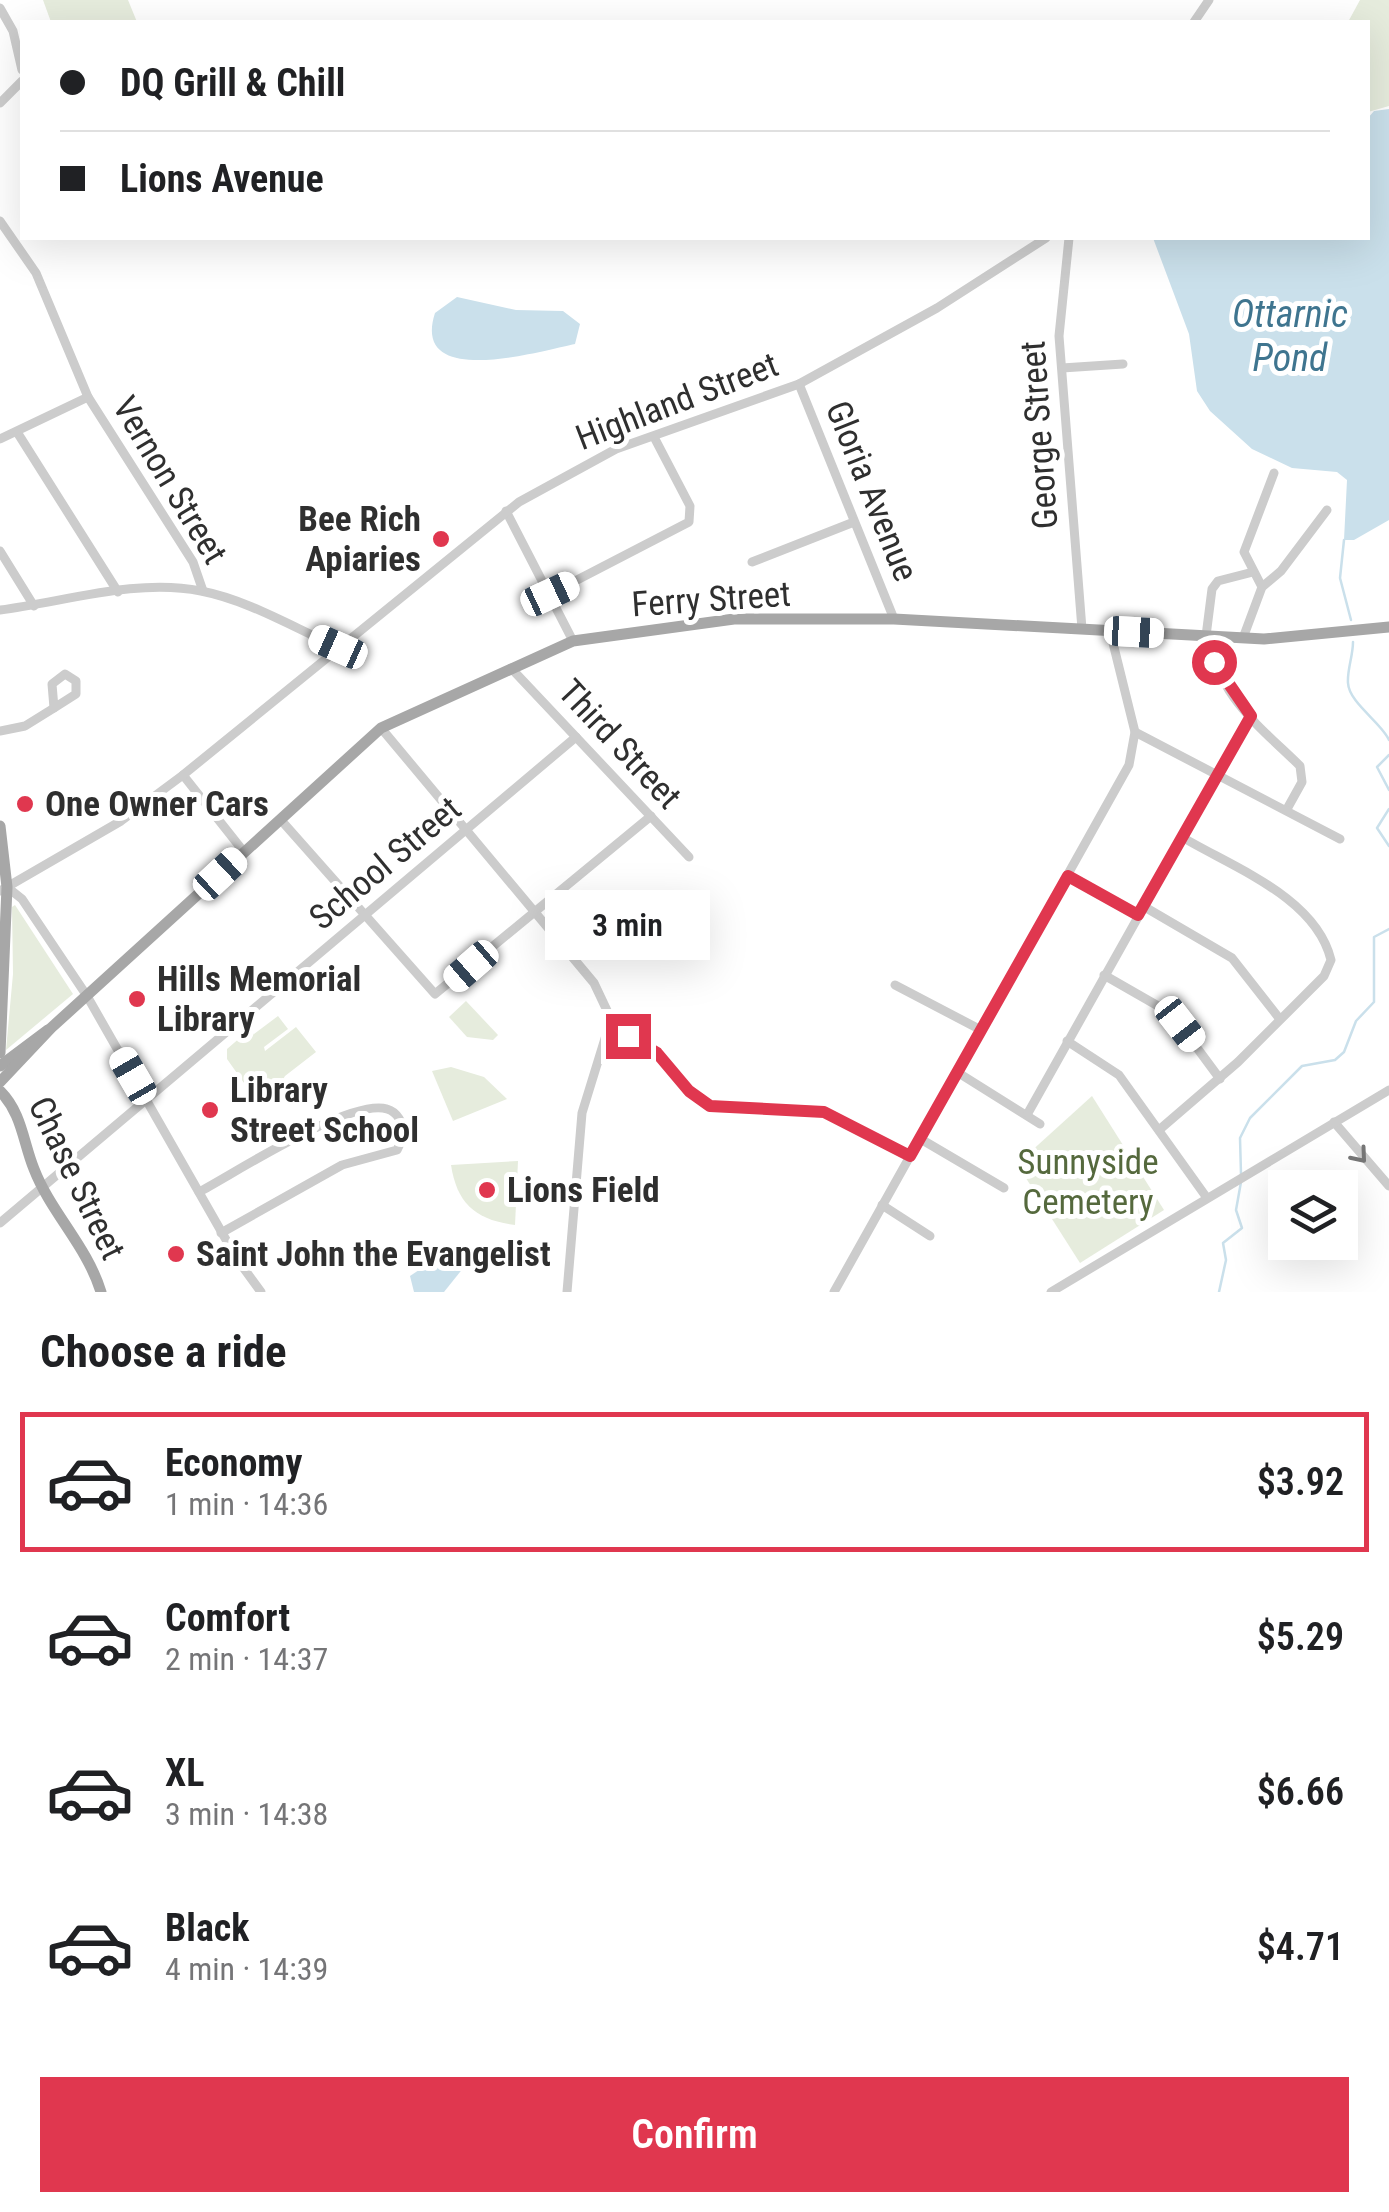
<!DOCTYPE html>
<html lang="en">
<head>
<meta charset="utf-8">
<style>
  :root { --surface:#fff; --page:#f2f2f2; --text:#202124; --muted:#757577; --line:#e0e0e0; --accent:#e0374f }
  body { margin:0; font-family:"Roboto Condensed",sans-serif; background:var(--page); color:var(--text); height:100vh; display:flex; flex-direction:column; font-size:38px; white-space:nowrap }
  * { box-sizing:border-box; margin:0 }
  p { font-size:32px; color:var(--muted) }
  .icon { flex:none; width:55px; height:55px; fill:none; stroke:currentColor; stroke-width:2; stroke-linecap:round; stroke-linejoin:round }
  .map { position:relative; height:1292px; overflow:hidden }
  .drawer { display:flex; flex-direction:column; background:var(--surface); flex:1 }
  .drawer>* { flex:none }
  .banner { position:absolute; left:20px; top:20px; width:1350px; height:220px; border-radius:0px; box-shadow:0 10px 40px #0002; display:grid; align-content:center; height:220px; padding:0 40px; background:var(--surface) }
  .fabs { position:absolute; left:1268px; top:1170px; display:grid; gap:20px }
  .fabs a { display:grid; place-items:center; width:90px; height:90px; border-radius:0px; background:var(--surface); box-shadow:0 10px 40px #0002; font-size:50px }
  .end { position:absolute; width:45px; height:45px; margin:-22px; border:12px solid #e0374f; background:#fff; box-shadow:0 0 0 5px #fff }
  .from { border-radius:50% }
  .bubble { position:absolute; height:70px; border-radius:0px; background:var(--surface); box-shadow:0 10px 40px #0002; font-size:32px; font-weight:600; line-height:70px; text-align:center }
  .car { position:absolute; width:30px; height:60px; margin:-30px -15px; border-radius:12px; box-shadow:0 0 8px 2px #0007; background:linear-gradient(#fff 24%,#345 0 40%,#fff 0 76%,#345 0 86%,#fff 0) }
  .banner b { display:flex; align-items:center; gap:35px; height:95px; font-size:38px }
  .banner b+b { border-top:2px solid var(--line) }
  .banner i { width:25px; height:25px; background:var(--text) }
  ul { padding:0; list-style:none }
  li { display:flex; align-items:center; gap:30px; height:140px; margin:0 20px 15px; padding:0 20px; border:5px solid transparent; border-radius:0px }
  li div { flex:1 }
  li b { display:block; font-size:38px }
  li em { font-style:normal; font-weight:600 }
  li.on { border-color:var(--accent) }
  li>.icon { width:90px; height:90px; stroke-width:1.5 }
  h2 { padding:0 40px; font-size:45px; line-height:120px }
  .cta { display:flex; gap:20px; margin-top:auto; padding:20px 40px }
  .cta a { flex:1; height:115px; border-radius:0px; background:var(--accent); color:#fff; font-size:40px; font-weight:600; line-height:115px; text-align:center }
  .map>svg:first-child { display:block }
  .green { fill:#e6ecdd }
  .water { fill:#cae0eb }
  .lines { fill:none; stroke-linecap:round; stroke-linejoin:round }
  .stream { stroke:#cae0eb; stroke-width:2.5 }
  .minor { stroke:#ccc; stroke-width:9 }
  .major { stroke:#a7a7a7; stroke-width:11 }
  .oneway { stroke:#767676 }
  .route { stroke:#e0374f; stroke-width:12 }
  .poi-dot { fill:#e0374f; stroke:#fff; stroke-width:4 }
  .labels { text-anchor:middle; stroke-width:10; stroke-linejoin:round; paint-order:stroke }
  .street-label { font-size:35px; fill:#2f2f2f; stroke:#fff }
  .poi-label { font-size:35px; font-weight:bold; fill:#2f2f2f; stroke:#fff; text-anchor:start }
  .park-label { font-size:35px; fill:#55693d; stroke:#fff }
  .water-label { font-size:38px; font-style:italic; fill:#3f758f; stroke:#fff }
</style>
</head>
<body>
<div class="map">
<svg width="1389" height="1292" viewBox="0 0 1389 1292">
  <rect width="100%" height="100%" fill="#fff"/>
  <g class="green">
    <polygon points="43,0 128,0 137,22 51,22"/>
    <polygon points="1360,0 1389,0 1389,106 1368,112 1368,22 1348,22"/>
    <polygon points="15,905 73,994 6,1050 13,974 12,907"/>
    <polygon points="466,1001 498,1035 493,1040 467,1037 449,1017"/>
    <polygon points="278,1016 288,1029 264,1047 265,1051 296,1027 316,1052 285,1076 274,1095 256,1100 227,1059 227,1049 249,1030 254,1034"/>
    <polygon points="451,1067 484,1077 507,1099 453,1121 432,1071"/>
    <polygon points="1092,1096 1164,1210 1080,1263 1017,1164"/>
    <path d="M518,1161L515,1225C476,1220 457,1204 451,1165Z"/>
  </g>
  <g class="water">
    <polygon points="1389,109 1389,520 1354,540 1344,540 1347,480 1337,472 1292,468 1252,449 1210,411 1197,391 1189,334 1153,238 1368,238 1368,118 1374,111"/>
    <path d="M457,297L516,310L563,311L580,324L575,344C541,351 410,390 435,313Z"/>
    <polygon points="452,1248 463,1253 464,1267 444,1292 414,1292 410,1276"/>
  </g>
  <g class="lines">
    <g class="stream">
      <polyline points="1344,540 1340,578 1351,620"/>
      <path d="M1353,642C1353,656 1347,670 1348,683C1349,703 1382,723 1389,740"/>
      <polyline points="1389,755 1377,767 1389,790"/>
      <polyline points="1389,809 1377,828 1389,846"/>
      <polyline points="1241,1174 1240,1138 1250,1118 1302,1066 1335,1060 1344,1052 1356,1021 1374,1002 1374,937 1389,929"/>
      <polyline points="1219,1292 1226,1260 1223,1243 1242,1228 1236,1210 1241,1182"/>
    </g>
    <g class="minor">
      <polyline points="0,8 13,31 22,70"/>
      <polyline points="1194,22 1209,0"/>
      <polyline points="0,103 22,81"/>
      <polyline points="0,221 36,273 88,397 193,562 203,591"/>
      <polyline points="1069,238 1059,336 1082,629"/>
      <polyline points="1062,368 1123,364"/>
      <polyline points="799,384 894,619"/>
      <polyline points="17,432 118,592"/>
      <polyline points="0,439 88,397"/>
      <polyline points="506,511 573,641"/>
      <polyline points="0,551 34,606"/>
      <polyline points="752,562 854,522"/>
      <polyline points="1262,587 1244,552 1274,473"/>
      <polyline points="550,594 689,522 690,506 654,437"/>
      <path d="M0,610C64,602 136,578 201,591C248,600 294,628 338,647"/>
      <polyline points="1206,636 1212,589 1218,581 1253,572"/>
      <path d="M1214,636C1209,690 1265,731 1300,766L1302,782L1287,809"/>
      <polyline points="1243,638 1262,587 1281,571 1327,510"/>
      <polyline points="511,668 689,857"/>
      <polygon points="65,674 76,681 76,694 54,708 52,684"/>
      <polyline points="381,728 594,983 611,1019 582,1113 567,1292"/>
      <polyline points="0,731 25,726 54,708"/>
      <polyline points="1135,732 1340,839"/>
      <polyline points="183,775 244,852"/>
      <polyline points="280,819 435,994 651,816"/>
      <polyline points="1068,876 1138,915"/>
      <polyline points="7,887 22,899 87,996 237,1259 261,1292"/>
      <polyline points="0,891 121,821 183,775 519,502 616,449 799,384 937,308 1046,238"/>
      <polyline points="1143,906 1232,958 1279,1018"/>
      <polyline points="1104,975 1172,1014 1220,1079"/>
      <polyline points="895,985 981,1030"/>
      <polyline points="609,1032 657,1053 689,1091 710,1106 824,1111 910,1156"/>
      <polyline points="1067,1041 1119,1075 1207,1198"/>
      <polyline points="957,1072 1040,1124"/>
      <polyline points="1028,1113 1251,716"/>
      <polyline points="1334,1122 1389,1186"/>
      <path d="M1159,1130L1238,1062L1324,976L1331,960C1316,897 1232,867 1182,837"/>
      <polyline points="919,1138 1004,1188"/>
      <path d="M199,1192C235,1173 350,1098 387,1109C398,1112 402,1123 405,1133L397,1150L342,1165L221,1233"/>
      <polyline points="882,1205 930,1236"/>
      <polyline points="0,1223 576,737"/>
      <polyline points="834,1292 1129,765 1135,732 1110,631"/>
      <polyline points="1051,1292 1389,1090"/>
    </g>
    <g class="major">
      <polyline points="0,826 7,887 0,1053"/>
      <polyline points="0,1066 48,1030"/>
      <polyline points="0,1082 51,1028 381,728 573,641 734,619 894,619 1264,639 1389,627"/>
      <path d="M0,1091C22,1113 23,1142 34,1169C51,1213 87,1246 101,1292"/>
    </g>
  </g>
  <defs><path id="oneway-chevron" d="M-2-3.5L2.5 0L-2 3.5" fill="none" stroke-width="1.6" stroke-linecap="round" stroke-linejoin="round" transform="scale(2.5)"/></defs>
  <use class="oneway" href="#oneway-chevron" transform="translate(1360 1156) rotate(50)"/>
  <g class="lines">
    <polyline class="route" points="628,1036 657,1053 689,1091 710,1106 824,1112 910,1156 1068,876 1138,915 1251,716 1214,662"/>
  </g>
  <g class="poi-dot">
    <circle cx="441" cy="539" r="10"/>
    <circle cx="25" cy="804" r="10"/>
    <circle cx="137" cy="999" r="10"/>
    <circle cx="210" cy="1110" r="10"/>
    <circle cx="487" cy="1190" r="10"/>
    <circle cx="176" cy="1254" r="10"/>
  </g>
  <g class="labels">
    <g class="street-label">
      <text transform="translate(677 401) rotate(-21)" y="12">Highland Street</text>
      <text transform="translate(1039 435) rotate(-94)" y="12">George Street</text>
      <text transform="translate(170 480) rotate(59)" y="12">Vernon Street</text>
      <text transform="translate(872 491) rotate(68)" y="12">Gloria Avenue</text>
      <text transform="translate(711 599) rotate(-4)" y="12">Ferry Street</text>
      <text transform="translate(620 744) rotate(47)" y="12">Third Street</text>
      <text transform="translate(385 863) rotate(-40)" y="12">School Street</text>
      <text transform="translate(77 1178) rotate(64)" y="12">Chase Street</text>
    </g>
    <g class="poi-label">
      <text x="421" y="531" text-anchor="end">Bee Rich<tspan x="421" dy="40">Apiaries</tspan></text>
      <text x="45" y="816">One Owner Cars</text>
      <text x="157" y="991">Hills Memorial<tspan x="157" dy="40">Library</tspan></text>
      <text x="230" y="1102">Library<tspan x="230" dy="40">Street School</tspan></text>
      <text x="507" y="1202">Lions Field</text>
      <text x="196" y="1266">Saint John the Evangelist</text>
    </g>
    <g class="park-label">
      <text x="1088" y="1174">Sunnyside<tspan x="1088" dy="40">Cemetery</tspan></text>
    </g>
    <g class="water-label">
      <text x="1290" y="327">Ottarnic<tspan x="1290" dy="44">Pond</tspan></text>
    </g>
  </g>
</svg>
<div class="fabs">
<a><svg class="icon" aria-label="layers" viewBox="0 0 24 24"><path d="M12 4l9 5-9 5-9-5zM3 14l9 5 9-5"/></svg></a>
</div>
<i class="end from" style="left:1214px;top:662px"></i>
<i class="end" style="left:628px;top:1036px"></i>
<div class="bubble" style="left:545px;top:890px;width:165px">3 min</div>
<i class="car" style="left:550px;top:594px;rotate:65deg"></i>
<i class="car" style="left:1134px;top:632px;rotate:93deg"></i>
<i class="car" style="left:338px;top:647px;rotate:294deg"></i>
<i class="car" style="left:220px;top:874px;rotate:47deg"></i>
<i class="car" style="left:471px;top:966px;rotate:229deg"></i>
<i class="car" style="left:1180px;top:1024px;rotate:142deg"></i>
<i class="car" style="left:133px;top:1076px;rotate:330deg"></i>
<div class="banner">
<b><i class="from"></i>DQ Grill &amp; Chill</b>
<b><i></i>Lions Avenue</b>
</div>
</div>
<section class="drawer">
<h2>Choose a ride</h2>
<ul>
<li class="on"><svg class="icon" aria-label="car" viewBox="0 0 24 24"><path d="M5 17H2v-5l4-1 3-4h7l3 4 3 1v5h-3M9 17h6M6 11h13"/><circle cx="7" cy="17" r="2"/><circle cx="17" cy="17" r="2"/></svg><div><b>Economy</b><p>1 min · 14:36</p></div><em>$3.92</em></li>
<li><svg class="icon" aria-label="car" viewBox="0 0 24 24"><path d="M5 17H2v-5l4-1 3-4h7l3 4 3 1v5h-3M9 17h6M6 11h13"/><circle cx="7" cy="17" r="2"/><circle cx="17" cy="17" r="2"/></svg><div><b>Comfort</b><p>2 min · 14:37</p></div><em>$5.29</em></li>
<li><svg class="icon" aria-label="car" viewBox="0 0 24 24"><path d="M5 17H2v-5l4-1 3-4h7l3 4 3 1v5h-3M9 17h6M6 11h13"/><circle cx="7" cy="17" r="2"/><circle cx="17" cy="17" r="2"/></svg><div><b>XL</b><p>3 min · 14:38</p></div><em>$6.66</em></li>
<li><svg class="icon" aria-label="car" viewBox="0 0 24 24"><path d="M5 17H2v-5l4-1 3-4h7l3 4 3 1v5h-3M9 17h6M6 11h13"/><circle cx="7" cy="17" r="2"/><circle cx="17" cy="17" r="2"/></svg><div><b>Black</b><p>4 min · 14:39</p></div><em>$4.71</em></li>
</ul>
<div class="cta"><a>Confirm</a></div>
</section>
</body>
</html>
